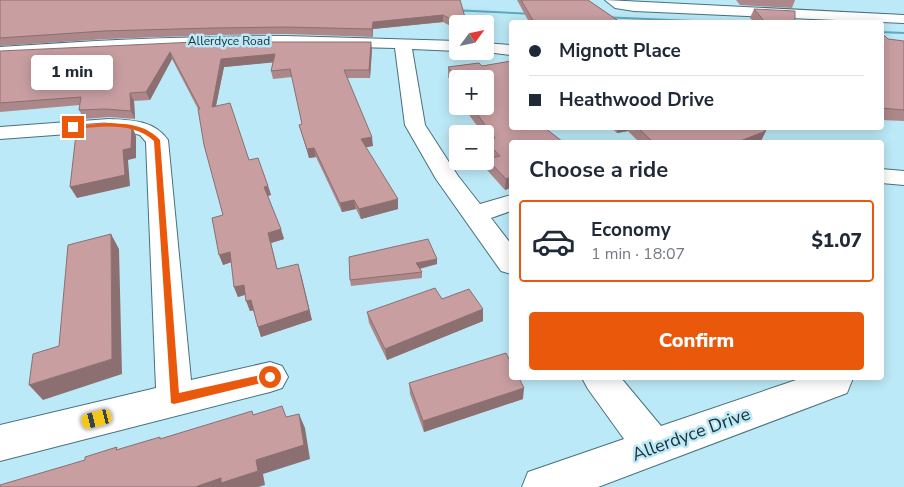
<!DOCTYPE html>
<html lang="en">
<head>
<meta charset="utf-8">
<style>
  :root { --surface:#fff; --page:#f2f2f3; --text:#1f2937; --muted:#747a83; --line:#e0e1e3; --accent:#ea580c }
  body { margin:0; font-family:"Nunito Sans",sans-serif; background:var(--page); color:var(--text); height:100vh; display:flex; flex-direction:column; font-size:19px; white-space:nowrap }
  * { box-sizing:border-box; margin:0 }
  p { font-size:16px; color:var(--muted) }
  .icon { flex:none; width:28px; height:28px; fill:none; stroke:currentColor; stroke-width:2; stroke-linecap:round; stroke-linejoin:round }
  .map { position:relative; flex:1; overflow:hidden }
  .panel { position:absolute; left:509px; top:140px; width:375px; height:240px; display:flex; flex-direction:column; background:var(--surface); border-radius:5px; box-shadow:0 2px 12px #0003 }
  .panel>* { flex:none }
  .hud { position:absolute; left:509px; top:20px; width:375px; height:110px; border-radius:5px; box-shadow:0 2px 12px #0003; display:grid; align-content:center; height:110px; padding:0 20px; background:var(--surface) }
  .needle { width:32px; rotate:57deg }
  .buttons { position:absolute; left:449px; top:15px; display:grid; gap:10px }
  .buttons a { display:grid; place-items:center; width:45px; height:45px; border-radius:5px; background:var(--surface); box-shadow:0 2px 12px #0003; font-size:25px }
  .end { position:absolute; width:22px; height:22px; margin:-11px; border:6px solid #ea580c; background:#fff; box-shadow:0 0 0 2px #fff }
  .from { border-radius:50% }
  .bubble { position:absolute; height:35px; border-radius:5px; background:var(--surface); box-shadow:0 2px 12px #0003; font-size:16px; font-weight:800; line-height:35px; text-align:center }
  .car { position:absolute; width:15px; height:30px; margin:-15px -8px; border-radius:6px; box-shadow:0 0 4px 1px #0007; background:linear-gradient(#f5c518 24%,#345 0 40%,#f5c518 0 76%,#345 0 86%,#f5c518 0) }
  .hud b { display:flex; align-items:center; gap:18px; height:48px; font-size:19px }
  .hud b+b { border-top:1px solid var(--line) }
  .hud i { width:12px; height:12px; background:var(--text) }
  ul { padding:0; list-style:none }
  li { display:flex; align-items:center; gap:15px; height:82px; margin:0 10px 8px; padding:0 10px; border:2px solid var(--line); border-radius:5px }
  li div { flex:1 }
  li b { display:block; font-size:19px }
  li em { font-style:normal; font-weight:800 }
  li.on { border-color:var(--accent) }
  li>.icon { width:45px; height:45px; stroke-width:1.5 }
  h2 { padding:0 20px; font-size:22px; line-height:60px }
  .primary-button { display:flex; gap:10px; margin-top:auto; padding:10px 20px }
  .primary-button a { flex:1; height:58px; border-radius:5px; background:var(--accent); color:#fff; font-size:20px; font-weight:800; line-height:58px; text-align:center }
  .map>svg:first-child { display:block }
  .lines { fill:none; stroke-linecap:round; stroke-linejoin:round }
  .stream { fill:#60a9be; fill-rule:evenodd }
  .minor-casing { stroke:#48717d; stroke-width:2 }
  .minor { fill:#fff; fill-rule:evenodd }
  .wall { fill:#ac888a }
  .shaded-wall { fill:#8c6f71 }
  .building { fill:#c89ea1; stroke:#8c6f71 }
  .route { fill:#ea580c }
  .labels { text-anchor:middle; stroke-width:5; stroke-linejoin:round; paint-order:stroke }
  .far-street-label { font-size:12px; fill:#203237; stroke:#bce9f7 }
  .near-street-label { font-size:18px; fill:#203237; stroke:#bce9f7 }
</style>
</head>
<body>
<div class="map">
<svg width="904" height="487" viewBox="0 0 904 487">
  <rect width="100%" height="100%" fill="#bce9f7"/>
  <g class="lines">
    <g class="stream">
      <polygon points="453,9 534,13 536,14 534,15 451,11"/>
      <polygon points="600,16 717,21 719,22 696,22 602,18 600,18"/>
      <polygon points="881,31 904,32 904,34 881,33"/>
    </g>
    <defs>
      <g id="minor">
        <polygon points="605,0 904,15 904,23 634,11 615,8"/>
        <path d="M286,36L458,41V51L412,49L425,125L458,176L480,204L511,195V211L491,218L511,244V274L501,271L436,179L405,125L395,48C263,44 132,47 0,57V47C95,40 190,36 286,36Z"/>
        <polygon points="485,43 511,45 511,55 479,51 485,51"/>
        <path d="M109,119C131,120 154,120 168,140L191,380L270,362L282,366L288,377L282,388L270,392L0,461V425L156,388L146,142L140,135L129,132L109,131L0,139V127Z"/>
        <polygon points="881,169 904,171 904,185 881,183"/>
        <polygon points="582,378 621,378 661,426 802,378 853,378 847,393 598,487 522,487 528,472 624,439 588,389"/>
      </g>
    </defs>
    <use href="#minor" class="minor-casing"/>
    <use href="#minor" class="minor"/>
  </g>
  <g class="wall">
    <polygon points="0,0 460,0 467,24 458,24 458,30 443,22 373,29 373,37 286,34 214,35 107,39 0,46"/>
    <polygon points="517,0 588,0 620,22 529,22"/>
    <polygon points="736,0 795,0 792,8 740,5"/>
    <polygon points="754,9 795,22 754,22 750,18"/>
    <polygon points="881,35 888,39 904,41 904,121 881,120"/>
    <polygon points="372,49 370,78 347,78 373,146 366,147 398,209 361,219 356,209 342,212 316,157 309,158 299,125 302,124 292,77 273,79 271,71 273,62 224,67 216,106 249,160 268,186 271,195 268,196 284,239 271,243 277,269 312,320 261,337 253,310 250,311 245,295 238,297 234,287 232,262 223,265 223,215 198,109 172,59 150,100 134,101 135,119 109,117 84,119 79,110 80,105 0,112 0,51"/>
    <polygon points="511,61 511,128 545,128 563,142 511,142 511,188 505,190 487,170 487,159 491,158 485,152 485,140 488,140 485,136 485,134 483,134 467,112 467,106 485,106 485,79 458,79 458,90 448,77 448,67 479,63 482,66"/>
    <polygon points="612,128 760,128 761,141 759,142 639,142 628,131 617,133"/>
    <polygon points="437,259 437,264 420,269 422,272 422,278 351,286 350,280"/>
    <polygon points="442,299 483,321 387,360 369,323 367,312"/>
    <polygon points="409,383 523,399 424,432 410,394"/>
  </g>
  <g class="shaded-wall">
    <polygon points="443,15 443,22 373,29 373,37 372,29 373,22"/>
    <polygon points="371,42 372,49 370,78 369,70"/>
    <polygon points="170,52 172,59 150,100 146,92"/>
    <polygon points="275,54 277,62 224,67 214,115 212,107 221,59"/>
    <polygon points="130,93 134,101 135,119 131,111"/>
    <polygon points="132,126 136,136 136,158 128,160 130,186 77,198 70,187 123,150"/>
    <polygon points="618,128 629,128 628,131 617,133"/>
    <polygon points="766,131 761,141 759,142 740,142 740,141"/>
    <polygon points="372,137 373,146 362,148 361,139"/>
    <polygon points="314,148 316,157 309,158 307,149"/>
    <polygon points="511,177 511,188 505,190 506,179"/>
    <polygon points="268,186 271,195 267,196 264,187"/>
    <polygon points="398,199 398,209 361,219 359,209"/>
    <polygon points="354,200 356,209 342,212 340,203"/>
    <polygon points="281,229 284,239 271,243 280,279 268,233"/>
    <polygon points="111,234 119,249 122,374 43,400 29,385 112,359"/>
    <polygon points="230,252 234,261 223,265 219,255"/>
    <polygon points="437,259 437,264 417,269 416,263"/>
    <polygon points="301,274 312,320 261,337 258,327"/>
    <polygon points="244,285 247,294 238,297 234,287"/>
    <polygon points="251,300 255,310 250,311 246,301"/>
    <polygon points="483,309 483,321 387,360 385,349"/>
    <polygon points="524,388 523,399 424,432 423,421"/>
    <polygon points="299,414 305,428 310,459 263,474 265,485 258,487 195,487 256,460"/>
  </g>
  <g class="building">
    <polygon points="0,0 460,0 467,24 460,24 443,15 373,22 372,29 285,27 212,28 104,31 0,38"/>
    <polygon points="521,0 588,0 620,22 534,22"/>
    <polygon points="754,9 795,11 795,22 765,22"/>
    <polygon points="881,35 885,36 888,39 904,41 904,110 881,108"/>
    <polygon points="195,42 371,42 369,70 344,70 372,137 361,139 398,199 359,209 354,200 340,203 314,148 307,149 299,125 302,124 290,69 271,71 275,54 221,59 212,107 230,103 249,160 258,158 268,186 264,187 281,229 268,233 277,269 298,264 309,310 258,327 251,300 246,301 244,285 234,287 230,252 219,255 212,218 223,215 204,145 198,109 200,109 170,52 146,92 130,93 131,111 105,109 79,110 81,97 0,103 0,51"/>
    <polygon points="511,61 511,128 545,128 563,142 511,142 511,177 506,179 487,159 500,156 485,140 495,138 471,106 485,106 485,79 458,79 458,80 448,67 479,63 482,66"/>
    <polygon points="104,123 132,126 131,148 123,150 125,175 70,187 77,125"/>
    <polygon points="638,128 760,128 766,131 740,141 744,142 653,142"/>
    <polygon points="111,234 112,359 29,385 33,354 59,346 68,245"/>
    <polygon points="428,239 437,259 416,263 422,272 350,280 349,257"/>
    <polygon points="435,288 442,299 469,289 483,309 385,349 367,312"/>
    <polygon points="506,353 511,363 511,378 519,378 524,388 423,421 409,383"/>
    <polygon points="282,406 286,417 299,414 304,445 256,460 258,471 221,483 221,478 195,487 0,487 0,485 85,460 85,457 117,447 116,450 160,437 160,439 252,411 253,415"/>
  </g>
  <path class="route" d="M109,123C129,124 146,125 160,140L179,393L270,373L275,377L274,380L174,404L171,403L154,141C132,121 100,127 73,129L70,127Z"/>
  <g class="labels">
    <g class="far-street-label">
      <text x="229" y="45">Allerdyce Road</text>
    </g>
    <g class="near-street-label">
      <text transform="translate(691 434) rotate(-20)" y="6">Allerdyce Drive</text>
    </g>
  </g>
</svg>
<div class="buttons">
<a><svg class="needle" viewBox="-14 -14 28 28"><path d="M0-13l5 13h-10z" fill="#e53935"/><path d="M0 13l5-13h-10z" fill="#747a83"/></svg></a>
<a>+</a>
<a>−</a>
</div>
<i class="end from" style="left:270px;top:377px"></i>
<i class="end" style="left:73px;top:127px"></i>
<div class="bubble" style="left:31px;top:55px;width:82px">1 min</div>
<i class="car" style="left:97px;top:419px;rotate:256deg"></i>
<div class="hud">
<b><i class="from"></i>Mignott Place</b>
<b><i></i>Heathwood Drive</b>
</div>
<section class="panel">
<h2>Choose a ride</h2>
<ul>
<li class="on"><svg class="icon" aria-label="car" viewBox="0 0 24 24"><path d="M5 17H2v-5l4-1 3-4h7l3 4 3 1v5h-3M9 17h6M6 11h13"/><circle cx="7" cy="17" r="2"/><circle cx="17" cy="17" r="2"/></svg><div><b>Economy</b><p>1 min · 18:07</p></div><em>$1.07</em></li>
</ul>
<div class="primary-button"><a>Confirm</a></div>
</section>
</div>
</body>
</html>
